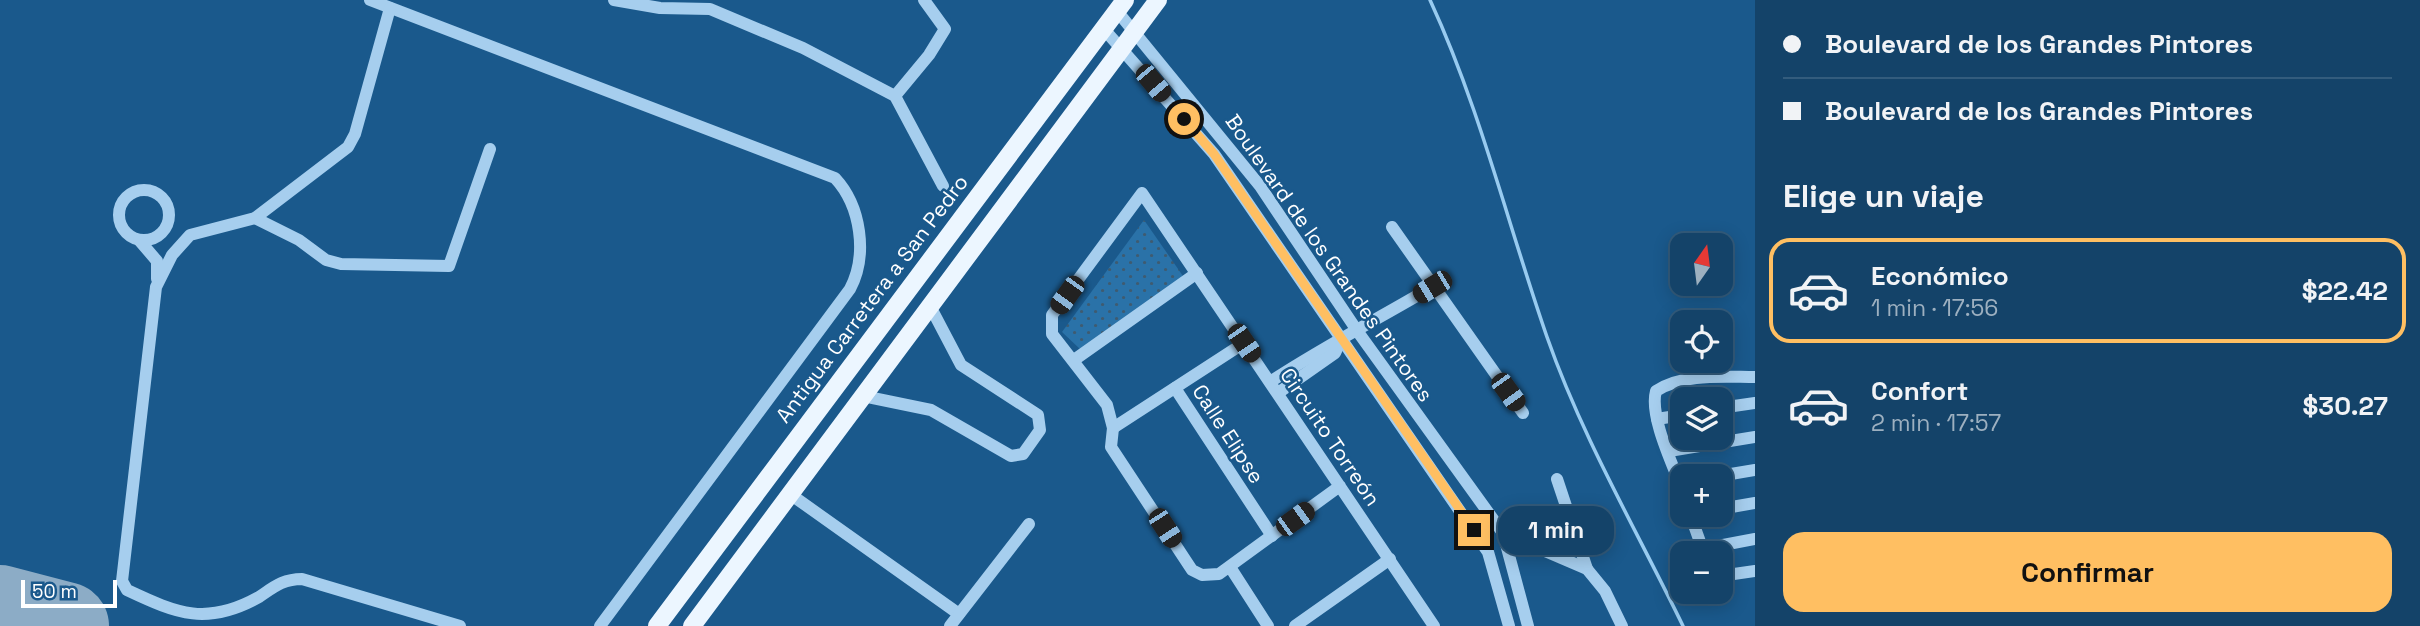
<!DOCTYPE html>
<html lang="es">
<head>
<meta charset="utf-8">
<style>
  :root { --surface:#144369; --page:#214e71; --text:#f1f3f6; --muted:#9db0c0; --line:#335c7d; --accent:#ffbf62 }
  body { margin:0; font-family:"Space Grotesk",sans-serif; background:var(--page); color:var(--text); height:100vh; display:flex; flex-direction:column; font-size:26px; white-space:nowrap }
  * { box-sizing:border-box; margin:0 }
  p { font-size:23px; color:var(--muted) }
  .icon { flex:none; width:38px; height:38px; fill:none; stroke:currentColor; stroke-width:2; stroke-linecap:round; stroke-linejoin:round }
  .map { position:relative; flex:1; overflow:hidden }
  .panel { display:flex; flex-direction:column; background:var(--surface); width:665px }
  .panel>* { flex:none }
  .top-card { display:grid; align-content:center; height:154px; padding:0 28px; background:var(--surface) }
  .needle { width:46px; rotate:14deg }
  .buttons { position:absolute; left:1670px; top:233px; display:grid; gap:14px }
  .buttons a { display:grid; place-items:center; width:63px; height:63px; border-radius:14px; background:var(--surface); box-shadow:0 4px 18px #0003,0 0 0 2px var(--line); font-size:35px }
  .scale { position:absolute; left:21px; bottom:18px; width:96px; box-sizing:border-box; padding-left:7px; border:4px solid #fff; border-top:0; font-size:19px; line-height:24px; white-space:nowrap; color:#fff; -webkit-text-stroke:5px #1a598c; paint-order:stroke }
  .end { position:absolute; width:32px; height:32px; margin:-16px; border:9px solid #ffbf62; background:#111; box-shadow:0 0 0 4px #111 }
  .from { border-radius:50% }
  .bubble { position:absolute; height:49px; border-radius:21px; background:var(--surface); box-shadow:0 4px 18px #0003,0 0 0 2px var(--line); font-size:23px; font-weight:800; line-height:49px; text-align:center }
  .car { position:absolute; width:21px; height:42px; margin:-21px -10px; border-radius:9px; box-shadow:0 0 5px 2px #0007; background:linear-gradient(#222 24%,#8ab4d8 0 40%,#222 0 76%,#8ab4d8 0 86%,#222 0) }
  .top-card b { display:flex; align-items:center; gap:24px; height:66px; font-size:26px }
  .top-card b+b { border-top:2px solid var(--line) }
  .top-card i { width:18px; height:18px; background:var(--text) }
  ul { padding:0; list-style:none }
  li { display:flex; align-items:center; gap:21px; height:105px; margin:0 14px 10px; padding:0 14px; border:4px solid transparent; border-radius:21px }
  li div { flex:1 }
  li b { display:block; font-size:26px }
  li em { font-style:normal; font-weight:800 }
  li.current { border-color:var(--accent) }
  li>.icon { width:63px; height:63px; stroke-width:1.5 }
  h2 { padding:0 28px; font-size:32px; line-height:84px }
  .action { display:flex; gap:14px; margin-top:auto; padding:14px 28px }
  .action a { flex:1; height:80px; border-radius:21px; background:var(--accent); color:#111; font-size:28px; font-weight:800; line-height:80px; text-align:center }
  main { display:flex; flex:1; min-height:0 }
  .map>svg:first-child { display:block }
  .grass { fill:url(#grass-dots) }
  .lines { fill:none; stroke-linecap:round; stroke-linejoin:round }
  .stream { stroke:#98cbf0; stroke-width:3.5 }
  .taxiway { stroke:#8cacc6; stroke-width:35 }
  .runway { stroke:#8cacc6; stroke-width:88 }
  .minor { stroke:#a6ceee; stroke-width:12 }
  .major { stroke:#ecf6ff; stroke-width:18 }
  .route { stroke:#ffbf62; stroke-width:9 }
  .labels { text-anchor:middle; stroke-width:5; stroke-linejoin:round; paint-order:stroke }
  .street-label { font-size:21px; fill:#fff; stroke:#1a598c }
</style>
</head>
<body>
<main>
<div class="map">
<svg width="1755" height="626" viewBox="0 0 1755 626">
  <defs>
    <pattern id="grass-dots" width="8" height="8" patternUnits="userSpaceOnUse" patternTransform="scale(1.75)"><rect width="8" height="8" fill="#2a72a8"/><path d="M2 2h.1M6 6h.1" fill="none" stroke="#3e5b71" stroke-width="1.8" stroke-linecap="round"/></pattern>
  </defs>
  <rect width="100%" height="100%" fill="#1a598c"/>
  <polygon class="grass" points="1144,220 1185,279 1080,349 1062,332"/>
  <g class="lines">
    <path class="stream" d="M1430,0C1480,108 1508,225 1547,337C1582,437 1637,531 1683,626"/>
    <polyline class="taxiway" points="0,615 14,626"/>
    <polyline class="runway" points="0,609 65,626"/>
    <g class="minor">
      <path d="M370,0L835,178C861,206 868,255 850,289L600,626"/>
      <polyline points="614,0 660,8 710,9 803,48 895,96 943,186"/>
      <path d="M390,8L355,134L348,147L255,218L190,235L172,255L156,287L122,581L127,590C178,614 207,626 259,597C274,587 283,579 302,579L460,626"/>
      <polyline points="1117,11 1260,186 1358,332 1503,533 1528,626"/>
      <polyline points="1103,28 1214,154 1488,552 1509,626"/>
      <polyline points="895,96 929,55 945,29 924,0"/>
      <circle cx="144" cy="215" r="25"/>
      <polyline points="255,218 299,240 326,260 341,264 449,266 490,149"/>
      <polyline points="1392,227 1523,413"/>
      <polyline points="139,240 157,261 157,279"/>
      <polyline points="1074,360 1197,273"/>
      <path d="M1270,382C1323,347 1378,319 1432,287"/>
      <polyline points="1175,388 1272,536"/>
      <polyline points="1278,393 1335,353 1342,338"/>
      <polyline points="863,396 931,410 1011,456 1023,454 1040,430 1038,415 961,365 930,306"/>
      <polyline points="1720,408 1755,403"/>
      <polyline points="1657,419 1682,415"/>
      <polyline points="1113,428 1244,343"/>
      <polyline points="1669,451 1755,437"/>
      <polyline points="1719,476 1755,470"/>
      <polyline points="1557,479 1587,569"/>
      <polyline points="1340,486 1219,574 1202,575 1192,570 1111,447 1113,428 1107,405 1052,334 1052,315 1142,193 1434,626"/>
      <path d="M1682,489C1673,465 1649,416 1656,391C1683,373 1724,377 1755,377"/>
      <polyline points="790,494 959,614"/>
      <polyline points="1720,509 1755,503"/>
      <polyline points="1690,514 1704,553"/>
      <polyline points="1503,533 1587,569 1605,591 1622,626"/>
      <polyline points="1702,549 1755,539"/>
      <polyline points="1230,567 1268,626"/>
      <polyline points="1720,576 1755,571"/>
      <polyline points="950,626 1029,524"/>
      <polyline points="1295,626 1390,559"/>
    </g>
    <g class="major">
      <polyline points="657,626 1125,0"/>
      <polyline points="692,626 1158,0"/>
    </g>
  </g>
  <g class="lines">
    <polyline class="route" points="1184,119 1214,154 1474,530"/>
  </g>
  <g class="labels">
    <g class="street-label">
      <text transform="translate(1329 258) rotate(55)" y="7">Boulevard de los Grandes Pintores</text>
      <text transform="translate(872 299) rotate(-53)" y="7">Antigua Carretera a San Pedro</text>
      <text transform="translate(1228 434) rotate(57)" y="7">Calle Elipse</text>
      <text transform="translate(1330 437) rotate(56)" y="7">Circuito Torreón</text>
    </g>
  </g>
</svg>
<div class="buttons">
<a><svg class="needle" viewBox="-14 -14 28 28"><path d="M0-13l5 13h-10z" fill="#e53935"/><path d="M0 13l5-13h-10z" fill="#9db0c0"/></svg></a>
<a><svg class="icon" aria-label="locate" viewBox="0 0 24 24"><circle cx="12" cy="12" r="6"/><path d="M12 2v4M12 18v4M2 12h4M18 12h4"/></svg></a>
<a><svg class="icon" aria-label="layers" viewBox="0 0 24 24"><path d="M12 4l9 5-9 5-9-5zM3 14l9 5 9-5"/></svg></a>
<a>+</a>
<a>−</a>
</div>
<div class="scale">50 m</div>
<i class="end from" style="left:1184px;top:119px"></i>
<i class="end" style="left:1474px;top:530px"></i>
<div class="bubble" style="left:1498px;top:506px;width:116px">1 min</div>
<i class="car" style="left:1153px;top:83px;rotate:140deg"></i>
<i class="car" style="left:1432px;top:287px;rotate:239deg"></i>
<i class="car" style="left:1067px;top:295px;rotate:216deg"></i>
<i class="car" style="left:1244px;top:343px;rotate:146deg"></i>
<i class="car" style="left:1508px;top:392px;rotate:144deg"></i>
<i class="car" style="left:1295px;top:519px;rotate:54deg"></i>
<i class="car" style="left:1165px;top:528px;rotate:147deg"></i>
</div>
<section class="panel">
<div class="top-card">
<b><i class="from"></i>Boulevard de los Grandes Pintores</b>
<b><i></i>Boulevard de los Grandes Pintores</b>
</div>
<h2>Elige un viaje</h2>
<ul>
<li class="current"><svg class="icon" aria-label="car" viewBox="0 0 24 24"><path d="M5 17H2v-5l4-1 3-4h7l3 4 3 1v5h-3M9 17h6M6 11h13"/><circle cx="7" cy="17" r="2"/><circle cx="17" cy="17" r="2"/></svg><div><b>Económico</b><p>1 min · 17:56</p></div><em>$22.42</em></li>
<li><svg class="icon" aria-label="car" viewBox="0 0 24 24"><path d="M5 17H2v-5l4-1 3-4h7l3 4 3 1v5h-3M9 17h6M6 11h13"/><circle cx="7" cy="17" r="2"/><circle cx="17" cy="17" r="2"/></svg><div><b>Confort</b><p>2 min · 17:57</p></div><em>$30.27</em></li>
</ul>
<div class="action"><a>Confirmar</a></div>
</section>
</main>
</body>
</html>
